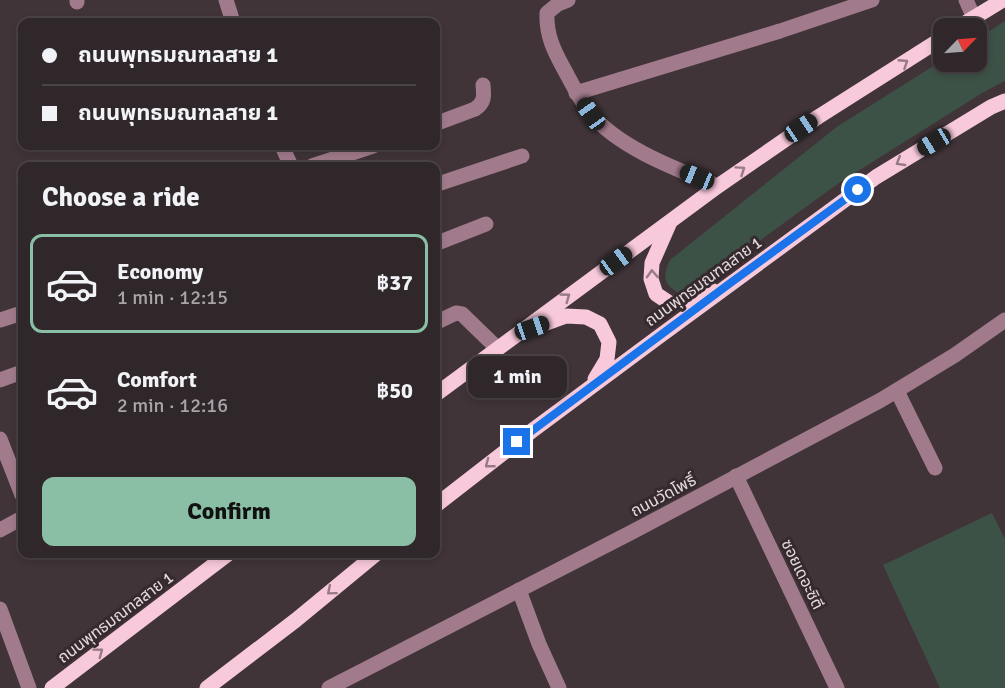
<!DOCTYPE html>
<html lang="en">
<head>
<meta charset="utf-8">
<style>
  :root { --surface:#30272b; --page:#3c3337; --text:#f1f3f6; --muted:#a8a5a9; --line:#4b4447; --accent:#8abfa5 }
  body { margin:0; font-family:Signika,"Noto Sans Thai",sans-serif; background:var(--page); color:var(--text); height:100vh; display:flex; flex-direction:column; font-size:22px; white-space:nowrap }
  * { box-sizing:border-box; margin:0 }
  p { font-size:20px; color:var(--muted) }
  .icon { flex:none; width:33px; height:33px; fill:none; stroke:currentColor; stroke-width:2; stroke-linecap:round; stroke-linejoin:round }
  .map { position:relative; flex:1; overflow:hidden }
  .sheet { position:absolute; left:18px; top:162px; width:422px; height:396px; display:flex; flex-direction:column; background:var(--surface); border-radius:12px; box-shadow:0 3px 9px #0003,0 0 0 2px var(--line) }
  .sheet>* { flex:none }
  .hud { position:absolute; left:18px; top:18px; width:422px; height:132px; border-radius:12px; box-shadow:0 3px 9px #0003,0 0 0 2px var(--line); display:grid; align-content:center; height:132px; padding:0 24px; background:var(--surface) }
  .needle { width:39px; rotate:65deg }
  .tools { position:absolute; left:933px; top:18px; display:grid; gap:12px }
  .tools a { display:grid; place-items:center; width:54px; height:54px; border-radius:12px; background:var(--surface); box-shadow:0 3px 9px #0003,0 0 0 2px var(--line); font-size:30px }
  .end { position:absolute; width:27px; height:27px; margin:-14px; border:8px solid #1a73e8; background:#fff; box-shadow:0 0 0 3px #fff }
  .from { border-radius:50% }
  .bubble { position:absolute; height:42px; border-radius:12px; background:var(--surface); box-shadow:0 3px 9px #0003,0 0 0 2px var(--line); font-size:20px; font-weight:700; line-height:42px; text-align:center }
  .car { position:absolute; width:18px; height:36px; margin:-18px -9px; border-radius:8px; box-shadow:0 0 4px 2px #0007; background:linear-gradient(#222 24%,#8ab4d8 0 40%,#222 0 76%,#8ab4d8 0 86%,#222 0) }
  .hud b { display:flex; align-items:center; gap:21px; height:57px; font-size:22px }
  .hud b+b { border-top:2px solid var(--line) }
  .hud i { width:15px; height:15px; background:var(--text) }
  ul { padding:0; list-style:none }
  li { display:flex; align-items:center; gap:18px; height:99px; margin:0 12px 9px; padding:0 12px; border:3px solid transparent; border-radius:12px }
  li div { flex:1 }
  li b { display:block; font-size:22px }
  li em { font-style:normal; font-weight:700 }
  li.selected { border-color:var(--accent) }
  li>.icon { width:54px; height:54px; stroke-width:1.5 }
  h2 { padding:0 24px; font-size:27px; line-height:72px }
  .action { display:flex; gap:12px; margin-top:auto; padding:12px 24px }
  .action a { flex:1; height:69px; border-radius:12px; background:var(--accent); color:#111; font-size:24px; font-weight:700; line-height:69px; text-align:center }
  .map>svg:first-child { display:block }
  .green { fill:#3d5246 }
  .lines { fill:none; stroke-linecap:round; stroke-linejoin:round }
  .minor { stroke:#a17b8b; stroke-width:15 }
  .major { stroke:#f8c9db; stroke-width:15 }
  .oneway { stroke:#977a84 }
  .route { stroke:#1a73e8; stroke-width:8 }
  .labels { text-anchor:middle; stroke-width:6; stroke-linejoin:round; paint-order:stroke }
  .street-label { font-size:16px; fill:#e4dcdf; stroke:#362a2e }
</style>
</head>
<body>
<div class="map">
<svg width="1005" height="688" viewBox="0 0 1005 688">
  <rect width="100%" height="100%" fill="#403439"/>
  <g class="green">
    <path d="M1005,21V81L982,93L836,185L695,288L681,294C663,285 662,277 670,260L838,126L943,60L944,62H976L977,39Z"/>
    <polygon points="992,513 1005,539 1005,688 940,688 883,565"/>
  </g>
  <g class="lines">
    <g class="minor">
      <polyline points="77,0 77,2"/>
      <polyline points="226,0 233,22"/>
      <path d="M568,0L558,4L547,13C546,35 554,51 564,69C572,84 580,100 590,113C619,148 676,169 718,186"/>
      <polyline points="966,0 974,18"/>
      <polyline points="576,93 780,31 872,0"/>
      <path d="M435,124L475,109C485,102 484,96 483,85"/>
      <polyline points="282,146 291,166"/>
      <polyline points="312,166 373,146"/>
      <polyline points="435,185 522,156"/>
      <polyline points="435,244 486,224"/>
      <polyline points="0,320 22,313"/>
      <polyline points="435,323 456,313 462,314 497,348"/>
      <polyline points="0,380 22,372"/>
      <polyline points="897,391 935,468"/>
      <polyline points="0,439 22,495"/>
      <polyline points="736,476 837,688"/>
      <polyline points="0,530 22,518"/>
      <polyline points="519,590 539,644 559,688"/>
      <polyline points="0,609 29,688"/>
      <polyline points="329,688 634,531 881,400 955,355 1005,320"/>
    </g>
    <g class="major">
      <polyline points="957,28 1003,0"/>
      <polyline points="670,222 652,263 651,279 656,294 671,304 681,302 712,290"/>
      <polyline points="533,328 566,316 586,317 600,324 609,342 607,359 595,379"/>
      <polyline points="435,395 718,186 818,117 944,37"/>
      <polyline points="435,506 533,430 657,338 876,177 991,107 1005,101"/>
      <polyline points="52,688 228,554"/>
      <polyline points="207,688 296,620 376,554"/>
    </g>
  </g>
  <defs><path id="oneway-chevron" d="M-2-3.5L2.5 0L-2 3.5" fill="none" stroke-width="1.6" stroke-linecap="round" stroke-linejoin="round" transform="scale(1.5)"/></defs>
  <g class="oneway">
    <use href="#oneway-chevron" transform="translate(904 63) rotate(-33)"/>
    <use href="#oneway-chevron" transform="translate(900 162) rotate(149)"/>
    <use href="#oneway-chevron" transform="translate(741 170) rotate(-34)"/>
    <use href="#oneway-chevron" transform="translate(652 274) rotate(-92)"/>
    <use href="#oneway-chevron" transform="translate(566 297) rotate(-36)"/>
    <use href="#oneway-chevron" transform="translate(489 464) rotate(142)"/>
    <use href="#oneway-chevron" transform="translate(331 591) rotate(140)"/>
    <use href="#oneway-chevron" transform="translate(99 652) rotate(-37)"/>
  </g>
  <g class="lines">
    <polyline class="route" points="517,442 729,284 858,190"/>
  </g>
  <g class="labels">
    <g class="street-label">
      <text transform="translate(703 281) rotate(-36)" y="6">ถนนพุทธมณฑลสาย 1</text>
      <text transform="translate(663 495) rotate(-28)" y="6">ถนนวัดโพธิ์</text>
      <text transform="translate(803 574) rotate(64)" y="6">ซอยเดอะซิตี</text>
      <text transform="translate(115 617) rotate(-37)" y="6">ถนนพุทธมณฑลสาย 1</text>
    </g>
  </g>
</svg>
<div class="tools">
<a><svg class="needle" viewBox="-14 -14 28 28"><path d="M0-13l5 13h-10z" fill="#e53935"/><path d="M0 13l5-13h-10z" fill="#a8a5a9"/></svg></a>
</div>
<i class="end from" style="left:858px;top:190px"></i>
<i class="end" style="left:517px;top:442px"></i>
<div class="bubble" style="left:468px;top:356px;width:99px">1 min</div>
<i class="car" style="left:591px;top:114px;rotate:325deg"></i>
<i class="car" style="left:801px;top:128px;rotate:56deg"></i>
<i class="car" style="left:934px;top:142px;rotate:239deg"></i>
<i class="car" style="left:697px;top:177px;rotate:292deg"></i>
<i class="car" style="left:616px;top:261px;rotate:54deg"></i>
<i class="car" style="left:532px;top:328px;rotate:71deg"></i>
<div class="hud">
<b><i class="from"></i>ถนนพุทธมณฑลสาย 1</b>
<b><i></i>ถนนพุทธมณฑลสาย 1</b>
</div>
<section class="sheet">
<h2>Choose a ride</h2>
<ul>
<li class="selected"><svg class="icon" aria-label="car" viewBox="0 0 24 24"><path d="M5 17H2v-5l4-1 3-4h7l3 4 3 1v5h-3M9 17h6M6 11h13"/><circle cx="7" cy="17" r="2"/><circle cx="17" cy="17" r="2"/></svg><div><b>Economy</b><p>1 min · 12:15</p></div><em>฿37</em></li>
<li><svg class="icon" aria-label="car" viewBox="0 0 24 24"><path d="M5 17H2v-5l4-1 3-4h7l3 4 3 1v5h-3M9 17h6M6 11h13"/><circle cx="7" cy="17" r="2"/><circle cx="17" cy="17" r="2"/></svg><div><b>Comfort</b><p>2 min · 12:16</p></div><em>฿50</em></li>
</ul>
<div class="action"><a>Confirm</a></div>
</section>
</div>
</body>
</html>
